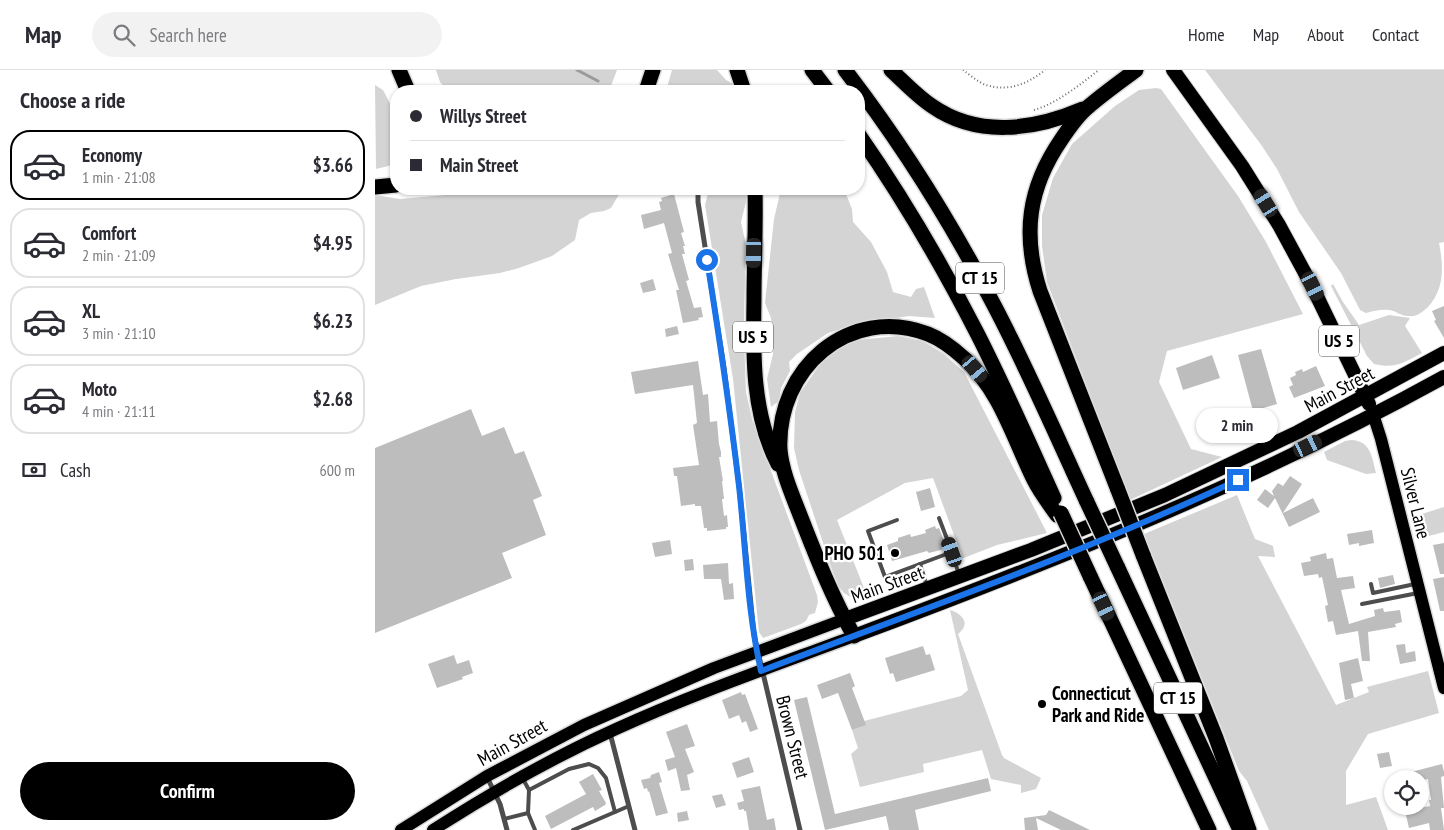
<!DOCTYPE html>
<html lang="en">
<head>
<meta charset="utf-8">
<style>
  :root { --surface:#fff; --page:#f2f2f3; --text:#2b2b33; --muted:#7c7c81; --line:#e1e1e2; --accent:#000 }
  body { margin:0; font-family:"PT Sans Narrow",sans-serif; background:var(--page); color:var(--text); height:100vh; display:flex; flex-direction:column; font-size:19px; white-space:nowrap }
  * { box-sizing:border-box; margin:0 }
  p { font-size:16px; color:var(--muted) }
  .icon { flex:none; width:28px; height:28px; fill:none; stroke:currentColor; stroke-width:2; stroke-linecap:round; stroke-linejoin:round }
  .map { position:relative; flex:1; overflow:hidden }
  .drawer { display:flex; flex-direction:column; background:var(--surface); width:375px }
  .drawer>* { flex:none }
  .top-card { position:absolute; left:15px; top:15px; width:475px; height:110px; border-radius:20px; box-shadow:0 1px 4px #0004; display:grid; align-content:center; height:110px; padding:0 20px; background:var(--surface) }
  .fabs { position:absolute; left:1009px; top:700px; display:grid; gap:10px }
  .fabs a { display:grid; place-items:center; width:45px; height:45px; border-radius:50%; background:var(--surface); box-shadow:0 1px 4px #0004; font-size:25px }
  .end { position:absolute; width:22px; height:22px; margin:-11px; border:6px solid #1a73e8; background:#fff; box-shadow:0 0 0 2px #fff }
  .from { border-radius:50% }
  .bubble { position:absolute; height:35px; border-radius:18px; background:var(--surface); box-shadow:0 1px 4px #0004; font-size:16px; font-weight:700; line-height:35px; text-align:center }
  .car { position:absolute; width:15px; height:30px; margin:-15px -8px; border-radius:6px; box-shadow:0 0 4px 1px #0007; background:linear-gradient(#222 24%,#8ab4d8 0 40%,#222 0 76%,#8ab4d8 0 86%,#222 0) }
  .top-card b { display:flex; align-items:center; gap:18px; height:48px; font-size:19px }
  .top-card b+b { border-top:1px solid var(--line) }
  .top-card i { width:12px; height:12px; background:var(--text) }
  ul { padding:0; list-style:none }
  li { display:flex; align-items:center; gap:15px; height:70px; margin:0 10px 8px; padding:0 10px; border:2px solid var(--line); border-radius:20px }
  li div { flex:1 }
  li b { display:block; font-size:19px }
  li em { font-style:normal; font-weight:700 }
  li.selected { border-color:var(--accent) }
  li>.icon { width:45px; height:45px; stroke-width:1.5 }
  h2 { padding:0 20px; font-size:22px; line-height:60px }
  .pay { display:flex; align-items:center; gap:12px; height:55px; padding:0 20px; font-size:19px }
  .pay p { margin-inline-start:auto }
  .action { display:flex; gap:10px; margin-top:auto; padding:10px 20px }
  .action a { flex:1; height:58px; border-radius:30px; background:var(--accent); color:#fff; font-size:20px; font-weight:700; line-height:58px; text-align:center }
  header { display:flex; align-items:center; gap:30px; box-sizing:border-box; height:70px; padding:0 25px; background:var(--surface); border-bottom:1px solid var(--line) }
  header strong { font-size:24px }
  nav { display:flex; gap:28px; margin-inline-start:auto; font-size:18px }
  .search { width:350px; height:45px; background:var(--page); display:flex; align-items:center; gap:12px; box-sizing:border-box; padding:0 18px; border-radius:28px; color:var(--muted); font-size:19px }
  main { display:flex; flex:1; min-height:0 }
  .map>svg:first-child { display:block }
  .green { fill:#d4d4d4 }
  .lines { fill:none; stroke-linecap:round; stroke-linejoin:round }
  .stream { stroke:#9b9b9b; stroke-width:3 }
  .building { fill:#bdbdbd }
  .primary-casing { stroke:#dbdbdb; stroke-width:15 }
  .trunk-casing { stroke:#dbdbdb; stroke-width:16 }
  .motorway-casing { stroke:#dbdbdb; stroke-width:18 }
  .path { stroke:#6f6f6f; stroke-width:2; stroke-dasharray:1 2.5; stroke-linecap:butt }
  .service { stroke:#4d4d4d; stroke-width:4 }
  .minor { stroke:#4d4d4d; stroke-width:5 }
  .primary { stroke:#000; stroke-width:12 }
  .trunk { stroke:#000; stroke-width:14 }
  .motorway { stroke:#000; stroke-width:15 }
  .motorway-bridge-casing { stroke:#dbdbdb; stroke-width:18; stroke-linecap:butt }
  .motorway-bridge { stroke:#000; stroke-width:15 }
  .route { stroke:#1a73e8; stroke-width:6 }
  .poi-dot { fill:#000; stroke:#fff; stroke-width:2 }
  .labels { text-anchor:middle; stroke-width:4.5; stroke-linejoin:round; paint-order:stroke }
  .shield { fill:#fff; stroke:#4c4c4c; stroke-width:1 }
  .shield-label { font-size:18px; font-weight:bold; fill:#000 }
  .street-label { font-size:19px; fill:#000; stroke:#fff }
  .poi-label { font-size:19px; font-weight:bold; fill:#000; stroke:#fff; text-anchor:end }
</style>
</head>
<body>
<header>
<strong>Map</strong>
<div class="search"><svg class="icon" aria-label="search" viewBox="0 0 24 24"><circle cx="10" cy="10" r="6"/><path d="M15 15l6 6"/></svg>Search here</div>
<nav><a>Home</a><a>Map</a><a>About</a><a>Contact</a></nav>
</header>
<main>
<section class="drawer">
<h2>Choose a ride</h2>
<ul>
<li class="selected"><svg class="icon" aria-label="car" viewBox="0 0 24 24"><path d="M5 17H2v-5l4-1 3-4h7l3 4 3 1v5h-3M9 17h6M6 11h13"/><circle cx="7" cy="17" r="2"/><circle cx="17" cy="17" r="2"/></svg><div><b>Economy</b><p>1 min · 21:08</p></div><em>$3.66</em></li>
<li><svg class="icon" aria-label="car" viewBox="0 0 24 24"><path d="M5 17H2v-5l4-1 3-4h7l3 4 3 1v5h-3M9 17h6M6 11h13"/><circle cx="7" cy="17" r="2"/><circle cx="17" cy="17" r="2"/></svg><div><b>Comfort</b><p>2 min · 21:09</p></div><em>$4.95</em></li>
<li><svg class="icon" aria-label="car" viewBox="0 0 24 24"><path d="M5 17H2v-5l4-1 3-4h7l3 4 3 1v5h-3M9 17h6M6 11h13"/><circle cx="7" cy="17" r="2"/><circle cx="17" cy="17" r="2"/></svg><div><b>XL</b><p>3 min · 21:10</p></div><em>$6.23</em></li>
<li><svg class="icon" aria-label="car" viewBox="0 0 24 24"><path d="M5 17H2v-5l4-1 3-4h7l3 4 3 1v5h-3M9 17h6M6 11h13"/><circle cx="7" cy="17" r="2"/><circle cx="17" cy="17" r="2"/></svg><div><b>Moto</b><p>4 min · 21:11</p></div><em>$2.68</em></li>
</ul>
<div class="pay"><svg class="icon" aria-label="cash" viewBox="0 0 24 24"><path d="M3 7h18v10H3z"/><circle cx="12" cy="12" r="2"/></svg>Cash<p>600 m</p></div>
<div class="action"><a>Confirm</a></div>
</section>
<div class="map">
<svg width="1069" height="760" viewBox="0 0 1069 760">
  <rect width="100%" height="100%" fill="#fff"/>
  <g class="green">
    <polygon points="61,0 242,0 234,21 73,21 65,12"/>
    <polygon points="297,0 342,0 351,10 357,13 359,21 291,21"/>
    <path d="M830,0H1069V172L1064,173C1069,198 1069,219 1053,237C1046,243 1042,247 1033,246C1026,246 1021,241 1014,240C1007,239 998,241 991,243L985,240L966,203L924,142L902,99L887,76Z"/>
    <polygon points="0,15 8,20 21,45 21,94 1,99"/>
    <polygon points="781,18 786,19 863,126 891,172 928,244 792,281 784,312 816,379 847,387 755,430 672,212 667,176 667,145 678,108 697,74 740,36 764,20"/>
    <polygon points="184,119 250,119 243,126 236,138 229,141 216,143 204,150 200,170 177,186 144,198 125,203 81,209 46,216 0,235 0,125 25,129 128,120 172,122"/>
    <polygon points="334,119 372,119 372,128 366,152 371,175 369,248 370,297 371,322 378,353 382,352 396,401 442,525 443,532 440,543 434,545 431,551 426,554 388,568 384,562 358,309 330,135"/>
    <polygon points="406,119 469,119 477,139 478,152 496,172 512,202 518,222 536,227 541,219 549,217 560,248 534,246 483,254 453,263 422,284 414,292 415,301 406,318 404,331 396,337 392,309 398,284 396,248 390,233 399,149"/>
    <path d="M958,214L968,232L984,255L1014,245L1035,248L1030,256L1047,283C1028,293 1020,299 999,294L992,286L956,216Z"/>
    <polygon points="523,266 548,271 569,284 589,302 672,463 622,475 586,489 586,484 558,408 530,413 462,450 491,523 477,528 469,523 464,517 456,497 424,400 419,378 420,342 425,323 448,290 474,273 482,270"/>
    <path d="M976,370C996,371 997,387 1001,403L991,404L952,390L949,382L970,371Z"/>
    <polygon points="862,425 880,469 898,476 900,487 883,486 961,635 994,622 992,617 1053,601 1064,643 993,664 971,701 971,735 1001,727 1013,760 894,760 872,711 864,701 769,464"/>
    <polygon points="1069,437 1069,462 1050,467 1047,444"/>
    <path d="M575,540C588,544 596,554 583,564L627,685L629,688L666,708L661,719L646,723V715L616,709L607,680L548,694L549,702L485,717L476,684L483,678L477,660L490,655L489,651L586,626L593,620Z"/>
  </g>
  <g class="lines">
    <polyline class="stream" points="202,0 223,11"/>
  </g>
  <g class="building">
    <polygon points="299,124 309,162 306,163 310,176 308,176 310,184 307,184 314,210 311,211 319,238 326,237 328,247 323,248 324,250 308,253 301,220 304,220 293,184 297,183 289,153 269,159 266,145 286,140 284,132 287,131 286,128"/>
    <polygon points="278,209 281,220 268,223 265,213"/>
    <polygon points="1069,236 1069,268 1059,251 1061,250 1057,241"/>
    <polygon points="302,256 304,264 291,267 290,259"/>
    <polygon points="886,279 902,334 878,341 863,285"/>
    <polygon points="837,285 845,308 808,320 801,298"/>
    <polygon points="323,291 328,325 333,324 335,352 342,351 344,374 346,382 346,387 344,387 348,411 347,411 349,429 347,429 349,446 352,445 353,457 351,457 351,459 332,461 332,458 329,458 326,436 320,436 320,434 306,436 302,406 299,406 298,398 324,395 318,355 322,353 318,315 260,324 256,302"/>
    <polygon points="941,296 950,316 919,328 914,317 918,315 915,308 921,305 920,302 927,299 928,302"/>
    <polygon points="96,339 107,366 129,357 140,384 149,381 167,426 158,430 171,465 127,483 137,508 0,563 0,378"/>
    <polygon points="915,406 927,414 908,443 938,428 945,442 914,457 900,428 893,438 882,430 890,419 899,426 897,421 903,413 908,416"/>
    <polygon points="555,418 560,437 546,441 541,422"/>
    <polygon points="560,456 561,459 564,458 571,476 568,476 569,479 554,483 552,481 517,491 512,475 523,471 523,468 535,464 536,467 551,463 550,460"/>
    <polygon points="997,460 999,473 984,476 984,473 974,475 972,464"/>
    <polygon points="295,470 297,484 280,487 277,473"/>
    <polygon points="1069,473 1069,504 1065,504 1058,475"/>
    <polygon points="951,483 952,489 958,488 962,508 978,506 980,518 966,520 974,554 1000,546 999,540 1008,538 1009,542 1025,540 1027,552 1020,554 1021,557 993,562 995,591 987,591 983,561 961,565 958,551 953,552 950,536 953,535 947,507 944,508 943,504 929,506 926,493 936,491 935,487"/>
    <polygon points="318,489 319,500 310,501 309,490"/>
    <polygon points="353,493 354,514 358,513 359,529 349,530 346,509 329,509 328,495"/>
    <polygon points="1018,505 1020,514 1005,518 1003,508"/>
    <polygon points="1069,507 1069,541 1065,541 1058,509"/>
    <polygon points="1030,574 1031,583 1040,581 1041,591 1025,594 1021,575"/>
    <polygon points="548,576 551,585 555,584 560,600 521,612 518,603 515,604 510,588"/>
    <polygon points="79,585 82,594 94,590 98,603 87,607 88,609 62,618 53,594"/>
    <polygon points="983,588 988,611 976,614 979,628 970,630 964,593"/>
    <polygon points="475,603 480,616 477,618 491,655 477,660 463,623 447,629 442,615"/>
    <polygon points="366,622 367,625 370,624 383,659 375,662 371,651 367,653 364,645 354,649 347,630"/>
    <polygon points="432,627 460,744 613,708 616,721 540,740 544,760 514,760 511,746 450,760 419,630"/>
    <polygon points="312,654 320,676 310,679 319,702 312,705 315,720 306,721 301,698 293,701 290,690 300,687 291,662"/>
    <polygon points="1014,682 1017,696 1005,698 1002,684"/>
    <polygon points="374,687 379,702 362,708 357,693"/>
    <polygon points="1067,694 1069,702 1069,706 1066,707 1069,738 1066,738 1069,760 1055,760 1054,753 1034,758 1030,741 1055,736 1054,730 1056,730 1053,709 1045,711 1045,709 1038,709 1036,702"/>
    <polygon points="284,702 287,712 284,713 293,743 281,746 274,721 273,722 272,718 269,719 266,710 275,708 276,705"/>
    <polygon points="218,704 227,720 224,721 231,733 230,735 220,741 218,737 176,759 170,746 211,724 204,712"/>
    <polygon points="385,716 392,750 399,748 401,760 374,760 371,741 369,741 369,739 364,740 362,733 369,731 366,720"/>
    <polygon points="347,724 351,735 341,738 337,726"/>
    <polygon points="674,740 715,760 686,760 661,748 663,760 650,760 649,748 671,745"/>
    <polygon points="312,741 314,750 303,752 302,743"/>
  </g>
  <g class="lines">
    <defs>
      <g id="primary">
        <polyline points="998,344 1006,369 1069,618"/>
        <polyline points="26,760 112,706 209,655 339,598 470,549"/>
        <path d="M58,760C117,722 177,688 241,659C318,624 399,596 479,566"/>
      </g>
      <g id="trunk">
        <polyline points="798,0 867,96 904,155 937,216 994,334"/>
        <polyline points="470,549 656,480 790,425 923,362 1069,283"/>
        <path d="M479,566C680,491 881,411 1069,307"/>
      </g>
      <g id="motorway">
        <polyline points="24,0 33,21"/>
        <polyline points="362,0 369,21"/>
        <polyline points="437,0 453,21"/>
        <path d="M470,0C527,74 577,154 620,237C653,300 682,367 712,432"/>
        <path d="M516,0C529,12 542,26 557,36C603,68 659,60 708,39"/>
        <polyline points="271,21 278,0"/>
        <path d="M484,65C528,128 567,195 602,263C630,318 654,373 679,428"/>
        <polyline points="0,117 21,115"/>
        <path d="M380,119C381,156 379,193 379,230C378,285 377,344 403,394"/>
        <path d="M743,420L665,221C647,165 653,118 686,70C694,58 702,46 713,37C728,24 745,12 761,0"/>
        <polyline points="768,485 841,668 874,760"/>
        <polyline points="742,496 865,760"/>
        <polyline points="715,506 834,760"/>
        <path d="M479,566C457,527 441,486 425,445C417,424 407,402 405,380C401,299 474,234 553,264C566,269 579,279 590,289C625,320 639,370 659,410C665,422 674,434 682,445"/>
      </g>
    </defs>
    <use href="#primary" class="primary-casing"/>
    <use href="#trunk" class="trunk-casing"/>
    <use href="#motorway" class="motorway-casing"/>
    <g class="path">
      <path d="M588,0C595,5 603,12 611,15C633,22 653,14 670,0"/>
      <path d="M659,40C683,33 704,15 724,0"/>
    </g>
    <g class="service">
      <polyline points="564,448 577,482"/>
      <polyline points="522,450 493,461 510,507 577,482 584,505"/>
      <polyline points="545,494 552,516"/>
      <polyline points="996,514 998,523 1040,514"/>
      <polyline points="987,534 1043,523"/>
      <polyline points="154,720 194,699 214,694 223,698 231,708 240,742"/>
      <polyline points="153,743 160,760"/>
      <polyline points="129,749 153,743 154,720 148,709"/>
      <polyline points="198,760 254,736"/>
    </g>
    <g class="minor">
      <polyline points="323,119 323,132 349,298 364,415 379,565 425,760"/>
      <polyline points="235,663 260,760"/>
      <polyline points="112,707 125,734 132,760"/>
    </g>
    <use href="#primary" class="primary"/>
    <use href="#trunk" class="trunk"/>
    <use href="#motorway" class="motorway"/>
    <defs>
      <g id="motorway-bridge">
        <polyline points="743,420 768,485"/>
        <polyline points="712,432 742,496"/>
        <polyline points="686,443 715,506"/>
      </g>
    </defs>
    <use href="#motorway-bridge" class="motorway-bridge-casing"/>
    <use href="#motorway-bridge" class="motorway-bridge"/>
  </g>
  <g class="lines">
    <path class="route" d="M332,190C344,265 355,340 364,416C371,478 372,540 386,601C546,540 708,483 863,410"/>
  </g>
  <g class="poi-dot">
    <circle cx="520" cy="483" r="5"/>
    <circle cx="667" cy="634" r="5"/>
  </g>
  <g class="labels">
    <g class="shield">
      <rect x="581" y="192.5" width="48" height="31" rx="4"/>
      <rect x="358" y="251.5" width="40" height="31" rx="4"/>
      <rect x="944" y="255.5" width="40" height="31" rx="4"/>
      <rect x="779" y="612.5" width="48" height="31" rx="4"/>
    </g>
    <g class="shield-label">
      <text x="605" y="214">CT 15</text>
      <text x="378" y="273">US 5</text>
      <text x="964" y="277">US 5</text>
      <text x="803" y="634">CT 15</text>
    </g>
    <g class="street-label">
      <text transform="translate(964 319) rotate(-28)" y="7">Main Street</text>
      <text transform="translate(1041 433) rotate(76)" y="7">Silver Lane</text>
      <text transform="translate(512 514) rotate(-20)" y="7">Main Street</text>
      <text transform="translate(418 667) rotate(76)" y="7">Brown Street</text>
      <text transform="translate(137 672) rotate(-29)" y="7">Main Street</text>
    </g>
    <g class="poi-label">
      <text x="510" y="490">PHO 501</text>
      <text x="677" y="630" text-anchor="start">Connecticut<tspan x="677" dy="22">Park and Ride</tspan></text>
    </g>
  </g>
</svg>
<div class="fabs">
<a><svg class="icon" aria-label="locate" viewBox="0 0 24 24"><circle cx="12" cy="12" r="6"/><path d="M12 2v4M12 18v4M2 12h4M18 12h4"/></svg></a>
</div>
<i class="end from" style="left:332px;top:190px"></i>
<i class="end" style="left:863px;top:410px"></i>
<div class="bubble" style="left:821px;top:338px;width:82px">2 min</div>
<i class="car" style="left:891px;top:133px;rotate:328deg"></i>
<i class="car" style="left:379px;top:183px;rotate:181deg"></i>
<i class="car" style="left:938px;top:216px;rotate:154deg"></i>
<i class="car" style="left:600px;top:299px;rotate:140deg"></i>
<i class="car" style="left:933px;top:376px;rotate:64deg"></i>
<i class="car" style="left:577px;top:482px;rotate:341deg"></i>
<i class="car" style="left:729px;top:536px;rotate:155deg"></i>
<div class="top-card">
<b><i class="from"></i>Willys Street</b>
<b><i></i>Main Street</b>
</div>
</div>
</main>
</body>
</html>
